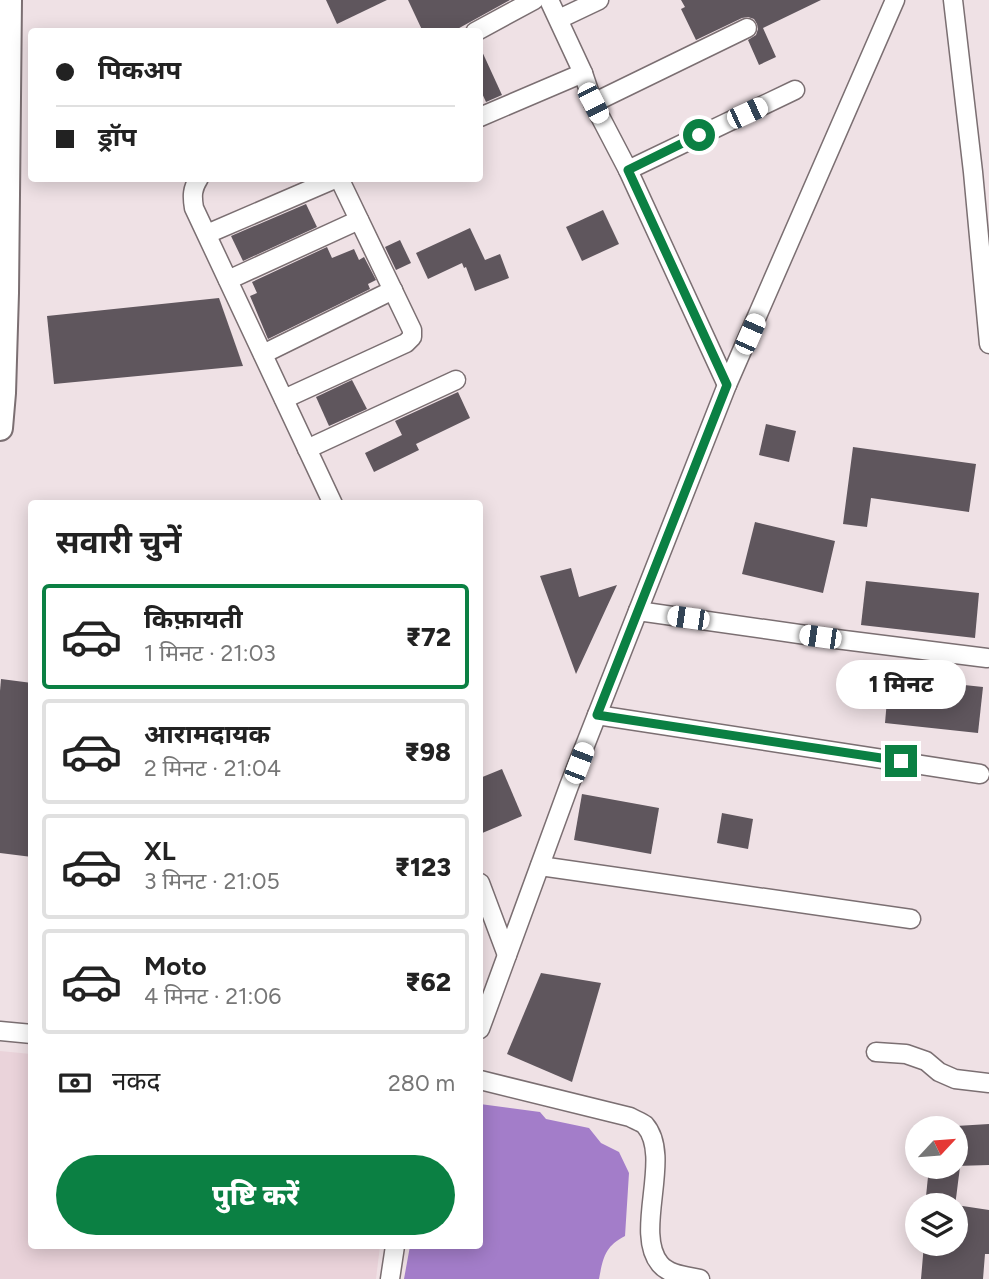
<!DOCTYPE html>
<html lang="hi">
<head>
<meta charset="utf-8">
<style>
  :root { --surface:#fff; --page:#f6f6f6; --text:#222; --muted:#767676; --line:#e0e0e0; --accent:#0b8043 }
  body { margin:0; font-family:Figtree,"Noto Sans Devanagari",sans-serif; background:var(--page); color:var(--text); height:100vh; display:flex; flex-direction:column; font-size:26px; white-space:nowrap }
  * { box-sizing:border-box; margin:0 }
  p { font-size:23px; color:var(--muted) }
  .icon { flex:none; width:38px; height:38px; fill:none; stroke:currentColor; stroke-width:2; stroke-linecap:round; stroke-linejoin:round }
  .map { position:relative; flex:1; overflow:hidden }
  .drawer { position:absolute; left:28px; top:500px; width:455px; height:749px; display:flex; flex-direction:column; background:var(--surface); border-radius:7px; box-shadow:0 4px 18px #0003 }
  .drawer>* { flex:none }
  .top-card { position:absolute; left:28px; top:28px; width:455px; height:154px; border-radius:7px; box-shadow:0 4px 18px #0003; display:grid; align-content:center; height:154px; padding:0 28px; background:var(--surface) }
  .needle { width:46px; rotate:64deg }
  .controls { position:absolute; left:905px; top:1116px; display:grid; gap:14px }
  .controls a { display:grid; place-items:center; width:63px; height:63px; border-radius:50%; background:var(--surface); box-shadow:0 4px 18px #0003; font-size:35px }
  .end { position:absolute; width:32px; height:32px; margin:-16px; border:9px solid #0b8043; background:#fff; box-shadow:0 0 0 4px #fff }
  .from { border-radius:50% }
  .bubble { position:absolute; height:49px; border-radius:24px; background:var(--surface); box-shadow:0 4px 18px #0003; font-size:23px; font-weight:800; line-height:49px; text-align:center }
  .car { position:absolute; width:21px; height:42px; margin:-21px -10px; border-radius:9px; box-shadow:0 0 5px 2px #0007; background:linear-gradient(#fff 24%,#345 0 40%,#fff 0 76%,#345 0 86%,#fff 0) }
  .top-card b { display:flex; align-items:center; gap:24px; height:66px; font-size:26px }
  .top-card b+b { border-top:2px solid var(--line) }
  .top-card i { width:18px; height:18px; background:var(--text) }
  ul { padding:0; list-style:none }
  li { display:flex; align-items:center; gap:21px; height:105px; margin:0 14px 10px; padding:0 14px; border:4px solid var(--line); border-radius:7px }
  li div { flex:1 }
  li b { display:block; font-size:26px }
  li em { font-style:normal; font-weight:800 }
  li.selected { border-color:var(--accent) }
  li>.icon { width:63px; height:63px; stroke-width:1.5 }
  h2 { padding:0 28px; font-size:32px; line-height:84px }
  .pay { display:flex; align-items:center; gap:18px; height:77px; padding:0 28px; font-size:26px }
  .pay p { margin-inline-start:auto }
  .button { display:flex; gap:14px; margin-top:auto; padding:14px 28px }
  .button a { flex:1; height:80px; border-radius:42px; background:var(--accent); color:#fff; font-size:28px; font-weight:800; line-height:80px; text-align:center }
  .map>svg:first-child { display:block }
  .built { fill:#ead3da }
  .water { fill:#a37dc9 }
  .building { fill:#5f565d }
  .lines { fill:none; stroke-linecap:round; stroke-linejoin:round }
  .street-casing { stroke:#7b6f72; stroke-width:21 }
  .secondary-casing { stroke:#7b6f72; stroke-width:28 }
  .street { stroke:#fff; stroke-width:18 }
  .secondary { stroke:#fff; stroke-width:24 }
  .route { stroke:#0b8043; stroke-width:9 }
</style>
</head>
<body>
<div class="map">
<svg width="989" height="1279" viewBox="0 0 989 1279">
  <rect width="100%" height="100%" fill="#efe1e5"/>
  <polygon class="built" points="0,1051 31,1054 32,1246 380,1246 376,1279 0,1279"/>
  <path class="water" d="M480,1104L540,1112L546,1119L589,1128L601,1143L619,1152L629,1173L625,1236C605,1246 603,1258 599,1279H404L410,1246H480Z"/>
  <g class="building">
    <polygon points="326,0 387,0 337,24"/>
    <polygon points="408,0 510,0 452,32 423,32"/>
    <polygon points="681,0 821,0 763,28 776,57 759,65 748,40 756,35 758,29 757,24 754,19 748,17 742,18 696,40 681,9 685,7"/>
    <polygon points="480,47 502,95 486,102 480,89"/>
    <polygon points="306,204 317,227 243,261 231,236"/>
    <polygon points="603,210 619,244 582,261 566,227"/>
    <polygon points="470,228 485,260 500,254 509,278 475,291 466,267 464,268 462,263 428,279 416,253"/>
    <polygon points="400,240 411,263 396,270 385,247"/>
    <polygon points="327,247 332,258 354,249 359,260 364,257 376,280 368,284 370,289 268,339 250,296 257,293 252,282"/>
    <polygon points="219,298 243,366 54,384 47,316"/>
    <polygon points="352,380 367,409 329,426 316,397"/>
    <polygon points="458,392 470,418 416,444 419,450 374,472 365,453 402,435 395,421"/>
    <polygon points="766,424 796,431 789,462 759,455"/>
    <polygon points="853,447 976,464 969,512 871,498 867,527 843,524"/>
    <polygon points="755,522 835,541 823,593 742,574"/>
    <polygon points="571,568 579,597 617,585 576,674 540,576"/>
    <polygon points="866,581 979,593 975,638 861,625"/>
    <polygon points="889,677 983,687 978,733 885,723"/>
    <polygon points="1,679 32,683 32,857 0,853 0,691"/>
    <polygon points="502,769 522,816 480,834 480,778"/>
    <polygon points="582,794 659,808 651,854 574,840"/>
    <polygon points="722,813 753,819 748,849 717,843"/>
    <polygon points="541,973 601,983 572,1082 507,1054"/>
    <polygon points="989,1124 989,1165 956,1166 956,1126"/>
    <polygon points="929,1167 960,1167 955,1206 925,1206"/>
    <polygon points="956,1205 989,1210 989,1254 985,1254 983,1279 921,1279 924,1244 956,1244"/>
  </g>
  <g class="lines">
    <defs>
      <g id="street">
        <polyline points="549,0 583,73 593,103 628,170 727,385"/>
        <polyline points="953,0 973,172 989,344"/>
        <polyline points="559,19 599,0"/>
        <polyline points="475,32 534,0"/>
        <polyline points="593,103 747,28"/>
        <polyline points="480,117 583,73"/>
        <polyline points="628,170 795,90"/>
        <path d="M199,178C192,189 192,196 194,208L333,504"/>
        <polyline points="207,234 337,178"/>
        <polyline points="228,280 359,220"/>
        <polyline points="263,354 393,290"/>
        <polyline points="284,399 406,343 412,337 412,330 339,178"/>
        <polyline points="307,449 456,380"/>
        <polyline points="638,611 820,637 987,658"/>
        <polyline points="597,715 980,774"/>
        <polyline points="540,866 911,919"/>
        <polyline points="480,883 507,955"/>
        <polyline points="480,1029 569,786 727,385 895,0"/>
        <polyline points="0,1031 32,1034"/>
        <polyline points="876,1052 906,1054 926,1061 939,1072 955,1079 989,1083"/>
        <path d="M480,1080L630,1117C635,1120 641,1122 645,1125C673,1157 633,1232 660,1264C669,1275 687,1276 700,1279"/>
        <polyline points="390,1279 395,1246"/>
      </g>
      <polyline id="secondary" points="0,428 3,393 6,293 9,0"/>
    </defs>
    <use href="#street" class="street-casing"/>
    <use href="#secondary" class="secondary-casing"/>
    <use href="#street" class="street"/>
    <use href="#secondary" class="secondary"/>
  </g>
  <g class="lines">
    <polyline class="route" points="699,135 628,170 727,385 597,715 901,761"/>
  </g>
</svg>
<div class="controls">
<a><svg class="needle" viewBox="-14 -14 28 28"><path d="M0-13l5 13h-10z" fill="#e53935"/><path d="M0 13l5-13h-10z" fill="#767676"/></svg></a>
<a><svg class="icon" aria-label="layers" viewBox="0 0 24 24"><path d="M12 4l9 5-9 5-9-5zM3 14l9 5 9-5"/></svg></a>
</div>
<i class="end from" style="left:699px;top:135px"></i>
<i class="end" style="left:901px;top:761px"></i>
<div class="bubble" style="left:836px;top:660px;width:130px">1 मिनट</div>
<i class="car" style="left:593px;top:103px;rotate:153deg"></i>
<i class="car" style="left:747px;top:113px;rotate:65deg"></i>
<i class="car" style="left:750px;top:334px;rotate:24deg"></i>
<i class="car" style="left:688px;top:618px;rotate:278deg"></i>
<i class="car" style="left:820px;top:637px;rotate:278deg"></i>
<i class="car" style="left:579px;top:763px;rotate:21deg"></i>
<div class="top-card">
<b><i class="from"></i>पिकअप</b>
<b><i></i>ड्रॉप</b>
</div>
<section class="drawer">
<h2>सवारी चुनें</h2>
<ul>
<li class="selected"><svg class="icon" aria-label="car" viewBox="0 0 24 24"><path d="M5 17H2v-5l4-1 3-4h7l3 4 3 1v5h-3M9 17h6M6 11h13"/><circle cx="7" cy="17" r="2"/><circle cx="17" cy="17" r="2"/></svg><div><b>किफ़ायती</b><p>1 मिनट · 21:03</p></div><em>₹72</em></li>
<li><svg class="icon" aria-label="car" viewBox="0 0 24 24"><path d="M5 17H2v-5l4-1 3-4h7l3 4 3 1v5h-3M9 17h6M6 11h13"/><circle cx="7" cy="17" r="2"/><circle cx="17" cy="17" r="2"/></svg><div><b>आरामदायक</b><p>2 मिनट · 21:04</p></div><em>₹98</em></li>
<li><svg class="icon" aria-label="car" viewBox="0 0 24 24"><path d="M5 17H2v-5l4-1 3-4h7l3 4 3 1v5h-3M9 17h6M6 11h13"/><circle cx="7" cy="17" r="2"/><circle cx="17" cy="17" r="2"/></svg><div><b>XL</b><p>3 मिनट · 21:05</p></div><em>₹123</em></li>
<li><svg class="icon" aria-label="car" viewBox="0 0 24 24"><path d="M5 17H2v-5l4-1 3-4h7l3 4 3 1v5h-3M9 17h6M6 11h13"/><circle cx="7" cy="17" r="2"/><circle cx="17" cy="17" r="2"/></svg><div><b>Moto</b><p>4 मिनट · 21:06</p></div><em>₹62</em></li>
</ul>
<div class="pay"><svg class="icon" aria-label="cash" viewBox="0 0 24 24"><path d="M3 7h18v10H3z"/><circle cx="12" cy="12" r="2"/></svg>नकद<p>280 m</p></div>
<div class="button"><a>पुष्टि करें</a></div>
</section>
</div>
</body>
</html>
